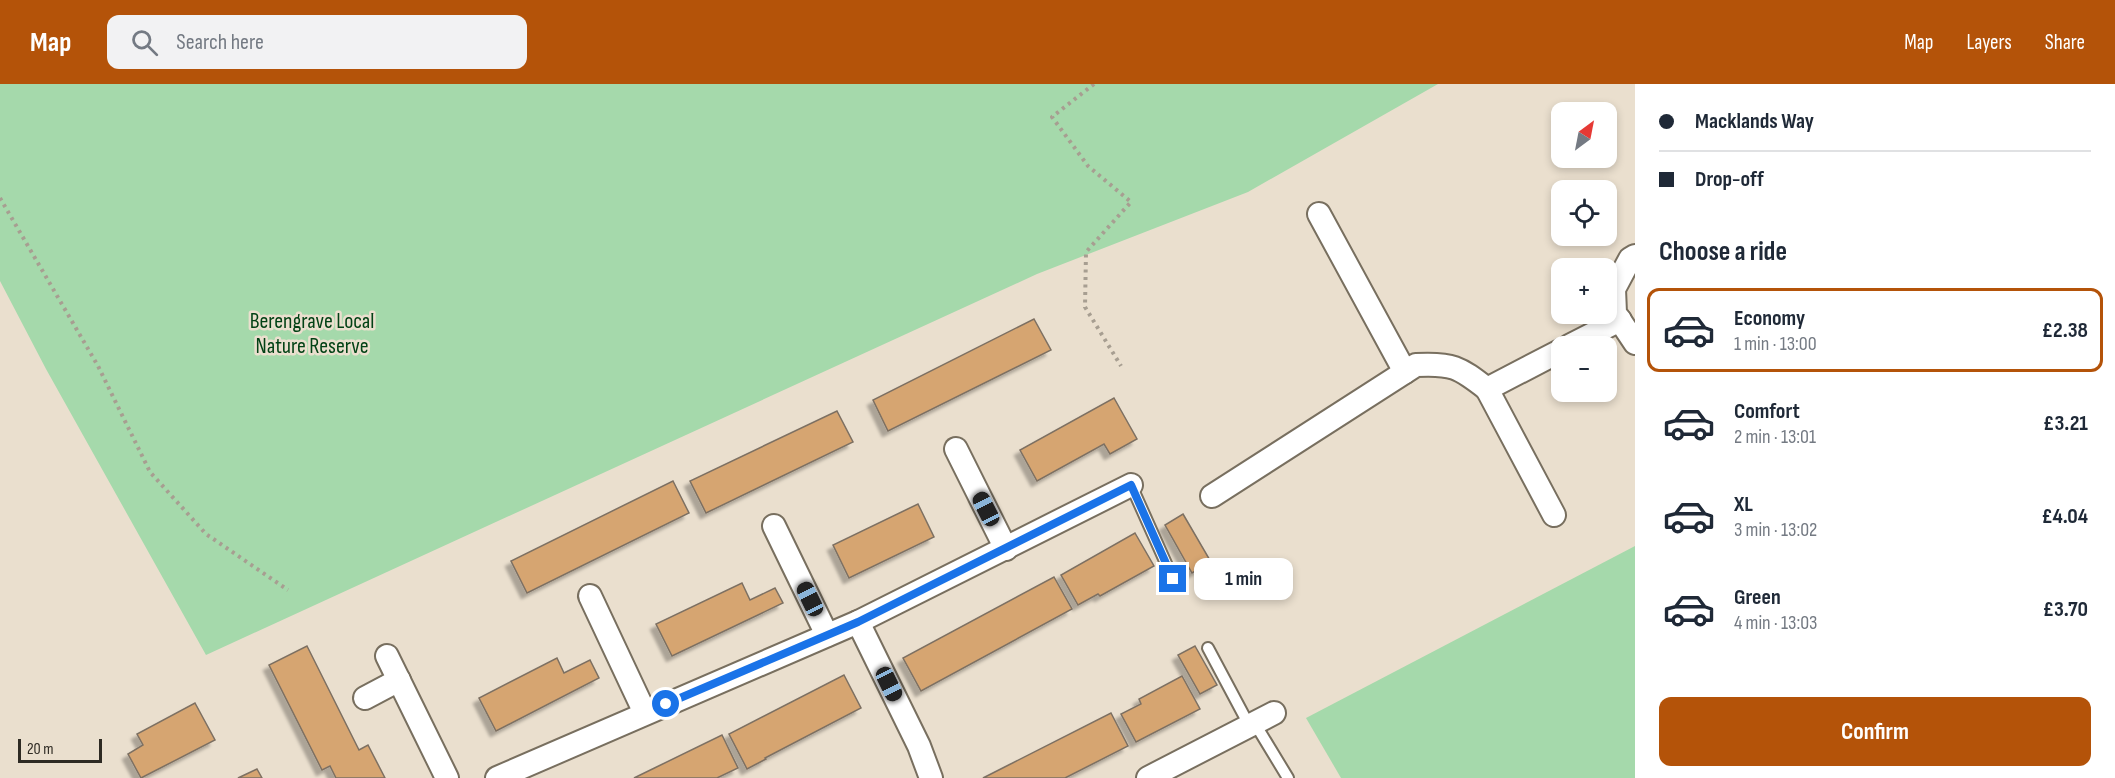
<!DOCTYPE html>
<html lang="en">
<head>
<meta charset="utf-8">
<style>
  :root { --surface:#fff; --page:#f2f2f3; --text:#1f2937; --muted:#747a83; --line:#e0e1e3; --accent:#b45309 }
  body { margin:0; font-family:"Sofia Sans Condensed",sans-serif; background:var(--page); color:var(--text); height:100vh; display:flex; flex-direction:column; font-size:22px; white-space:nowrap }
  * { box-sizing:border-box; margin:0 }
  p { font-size:20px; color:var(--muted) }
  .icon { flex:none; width:33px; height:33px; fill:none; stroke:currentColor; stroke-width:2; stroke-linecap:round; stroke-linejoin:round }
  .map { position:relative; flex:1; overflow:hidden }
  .panel { display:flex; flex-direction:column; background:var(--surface); width:480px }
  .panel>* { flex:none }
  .top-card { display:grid; align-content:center; height:132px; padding:0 24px; background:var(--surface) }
  .needle { width:39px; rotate:32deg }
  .tools { position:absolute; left:1551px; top:18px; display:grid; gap:12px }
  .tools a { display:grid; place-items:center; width:66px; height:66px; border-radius:12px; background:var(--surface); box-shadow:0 3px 9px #0003; font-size:30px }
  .scale { position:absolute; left:18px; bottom:15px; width:84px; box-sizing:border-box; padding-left:6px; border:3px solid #2e2a23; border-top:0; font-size:16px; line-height:21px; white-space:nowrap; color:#2e2a23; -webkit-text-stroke:4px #eadfce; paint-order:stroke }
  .end { position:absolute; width:27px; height:27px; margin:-14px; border:8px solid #1a73e8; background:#fff; box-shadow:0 0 0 3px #fff }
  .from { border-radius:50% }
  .bubble { position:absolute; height:42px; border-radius:12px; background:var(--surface); box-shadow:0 3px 9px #0003; font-size:20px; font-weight:700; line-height:42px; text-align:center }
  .car { position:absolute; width:18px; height:36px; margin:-18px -9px; border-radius:8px; box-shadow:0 0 4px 2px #0007; background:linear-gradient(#222 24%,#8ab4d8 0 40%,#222 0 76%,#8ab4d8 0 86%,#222 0) }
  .top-card b { display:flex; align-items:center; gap:21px; height:57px; font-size:22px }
  .top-card b+b { border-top:2px solid var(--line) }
  .top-card i { width:15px; height:15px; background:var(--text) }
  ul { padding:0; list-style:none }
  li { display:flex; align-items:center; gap:18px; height:84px; margin:0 12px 9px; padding:0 12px; border:3px solid transparent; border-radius:12px }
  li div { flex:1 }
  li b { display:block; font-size:22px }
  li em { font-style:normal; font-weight:700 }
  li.active { border-color:var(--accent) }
  li>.icon { width:54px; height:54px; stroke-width:1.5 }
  h2 { padding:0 24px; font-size:27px; line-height:72px }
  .button { display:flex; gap:12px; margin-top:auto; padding:12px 24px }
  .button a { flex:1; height:69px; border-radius:12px; background:var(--accent); color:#fff; font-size:24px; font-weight:700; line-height:69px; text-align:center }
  header { display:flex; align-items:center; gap:36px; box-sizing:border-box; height:84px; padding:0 30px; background:var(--accent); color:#fff }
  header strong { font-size:28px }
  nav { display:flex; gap:33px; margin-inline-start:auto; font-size:21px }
  .search { width:420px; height:54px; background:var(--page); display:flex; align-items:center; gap:15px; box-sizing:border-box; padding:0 21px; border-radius:12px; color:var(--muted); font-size:22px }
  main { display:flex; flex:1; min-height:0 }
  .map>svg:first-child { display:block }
  .green { fill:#a5d9ab }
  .building { fill:#d6a571; stroke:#7d7062; stroke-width:1.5; filter:url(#shadow) }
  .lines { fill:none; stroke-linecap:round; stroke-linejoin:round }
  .lane-casing { stroke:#786f5f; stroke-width:14 }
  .street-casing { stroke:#786f5f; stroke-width:26 }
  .path { stroke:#a79e91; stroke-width:4; stroke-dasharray:3 4.5; stroke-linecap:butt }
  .lane { stroke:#fff; stroke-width:10 }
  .street { stroke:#fff; stroke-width:22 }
  .route { stroke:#1a73e8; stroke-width:8 }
  .labels { text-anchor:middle; stroke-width:5; stroke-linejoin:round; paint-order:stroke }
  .park-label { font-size:22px; fill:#024215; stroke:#eadfce }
</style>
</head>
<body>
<header>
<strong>Map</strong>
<div class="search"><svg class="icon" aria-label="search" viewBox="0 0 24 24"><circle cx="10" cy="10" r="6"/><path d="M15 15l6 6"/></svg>Search here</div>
<nav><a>Map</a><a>Layers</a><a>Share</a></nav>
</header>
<main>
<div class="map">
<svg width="1635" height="694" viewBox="0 0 1635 694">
  <defs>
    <filter id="shadow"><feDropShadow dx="-5.5" dy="5.5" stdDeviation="1.5" flood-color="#0004"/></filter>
  </defs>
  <rect width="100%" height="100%" fill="#eadfce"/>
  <g class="green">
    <polygon points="0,0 1438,0 1248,108 1037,190 206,571 46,285 0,197"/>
    <polygon points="1635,462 1635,694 1341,694 1306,634"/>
  </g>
  <g class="building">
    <polygon points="1034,235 1051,266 888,347 873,316"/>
    <polygon points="1114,314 1137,355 1110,370 1104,360 1037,397 1020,366"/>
    <polygon points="837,327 853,358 706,429 690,397"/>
    <polygon points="673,397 689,429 527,509 511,477"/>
    <polygon points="918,420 934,453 849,494 833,461"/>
    <polygon points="1183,430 1211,478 1192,489 1165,441"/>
    <polygon points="1135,449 1154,482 1100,512 1098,510 1078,521 1061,491"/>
    <polygon points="1054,493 1072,525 921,607 903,574"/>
    <polygon points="742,499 750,516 775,504 783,519 672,572 656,540"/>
    <polygon points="307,562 359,666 368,661 385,694 336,694 330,682 322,686 269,581"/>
    <polygon points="1195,562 1217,601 1200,610 1178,571"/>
    <polygon points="557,574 564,589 590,576 599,594 496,647 479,614"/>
    <polygon points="844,591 861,624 765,674 766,675 747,685 729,650"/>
    <polygon points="1182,592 1200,625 1136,658 1121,630 1141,620 1139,615"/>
    <polygon points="195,619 215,656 141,694 128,670 143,661 137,650"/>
    <polygon points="1111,629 1128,662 1065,694 983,694"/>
    <polygon points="722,651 738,684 717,694 634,694"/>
    <polygon points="257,685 262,694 238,694"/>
  </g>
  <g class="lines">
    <defs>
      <g id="lane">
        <polyline points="1131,401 1173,495"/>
        <polyline points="1208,564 1249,641"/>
        <polyline points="1254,638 1288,694"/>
      </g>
      <g id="street">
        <polyline points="1319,130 1405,288"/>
        <polyline points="1635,172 1630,175 1614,205 1615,229 1635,259"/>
        <polyline points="1569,262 1620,236"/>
        <polyline points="1487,305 1554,431"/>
        <polyline points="956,365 1006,465"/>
        <path d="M1212,412L1416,281C1452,279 1459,283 1487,305L1562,266"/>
        <polyline points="774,442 827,551"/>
        <polyline points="590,512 645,629"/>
        <polyline points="858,538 919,662 931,694"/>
        <polyline points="387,572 447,694"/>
        <polyline points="365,614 399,596"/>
        <polyline points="497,694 858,538 1131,401"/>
        <polyline points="1148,694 1274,629"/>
      </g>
    </defs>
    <use href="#lane" class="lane-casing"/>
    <use href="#street" class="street-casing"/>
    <g class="path">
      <polyline points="1094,0 1052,33 1088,82 1131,118 1086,168 1085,223 1121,282"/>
      <polyline points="0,114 98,282 150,388 206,450 288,506"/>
    </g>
    <use href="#lane" class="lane"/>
    <use href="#street" class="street"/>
  </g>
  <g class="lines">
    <polyline class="route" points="666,620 858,538 1131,401 1173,495"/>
  </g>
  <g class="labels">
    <g class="park-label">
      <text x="312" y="244">Berengrave Local<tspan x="312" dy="25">Nature Reserve</tspan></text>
    </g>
  </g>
</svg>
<div class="tools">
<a><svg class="needle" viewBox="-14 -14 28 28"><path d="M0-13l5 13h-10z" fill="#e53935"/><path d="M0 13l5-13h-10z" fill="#747a83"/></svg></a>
<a><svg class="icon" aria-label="locate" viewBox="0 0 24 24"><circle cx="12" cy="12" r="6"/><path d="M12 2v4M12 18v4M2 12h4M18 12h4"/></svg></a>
<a>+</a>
<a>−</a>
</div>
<div class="scale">20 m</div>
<i class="end from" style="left:666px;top:620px"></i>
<i class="end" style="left:1173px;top:495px"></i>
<div class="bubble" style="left:1194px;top:474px;width:99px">1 min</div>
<i class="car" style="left:986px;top:425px;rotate:333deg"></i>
<i class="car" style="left:810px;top:515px;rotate:334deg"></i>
<i class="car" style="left:889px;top:600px;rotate:154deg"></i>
</div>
<section class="panel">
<div class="top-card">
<b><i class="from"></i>Macklands Way</b>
<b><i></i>Drop-off</b>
</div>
<h2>Choose a ride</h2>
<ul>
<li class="active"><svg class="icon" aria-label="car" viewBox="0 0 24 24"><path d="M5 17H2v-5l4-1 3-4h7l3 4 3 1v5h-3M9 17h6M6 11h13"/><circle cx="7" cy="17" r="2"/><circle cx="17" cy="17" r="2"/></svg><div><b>Economy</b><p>1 min · 13:00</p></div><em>£2.38</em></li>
<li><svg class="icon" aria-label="car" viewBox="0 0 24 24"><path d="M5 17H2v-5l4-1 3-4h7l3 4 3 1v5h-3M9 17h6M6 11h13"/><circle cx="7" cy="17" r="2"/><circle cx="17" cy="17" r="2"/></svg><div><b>Comfort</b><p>2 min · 13:01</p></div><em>£3.21</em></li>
<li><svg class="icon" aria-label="car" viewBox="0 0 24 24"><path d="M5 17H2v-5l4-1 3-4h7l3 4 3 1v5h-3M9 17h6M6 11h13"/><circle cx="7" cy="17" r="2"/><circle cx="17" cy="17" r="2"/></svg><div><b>XL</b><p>3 min · 13:02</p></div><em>£4.04</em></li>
<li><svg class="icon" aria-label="car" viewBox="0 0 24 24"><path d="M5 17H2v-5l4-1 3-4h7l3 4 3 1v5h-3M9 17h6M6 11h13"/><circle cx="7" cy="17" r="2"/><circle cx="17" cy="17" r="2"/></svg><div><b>Green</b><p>4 min · 13:03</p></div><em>£3.70</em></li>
</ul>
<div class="button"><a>Confirm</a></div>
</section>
</main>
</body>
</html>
